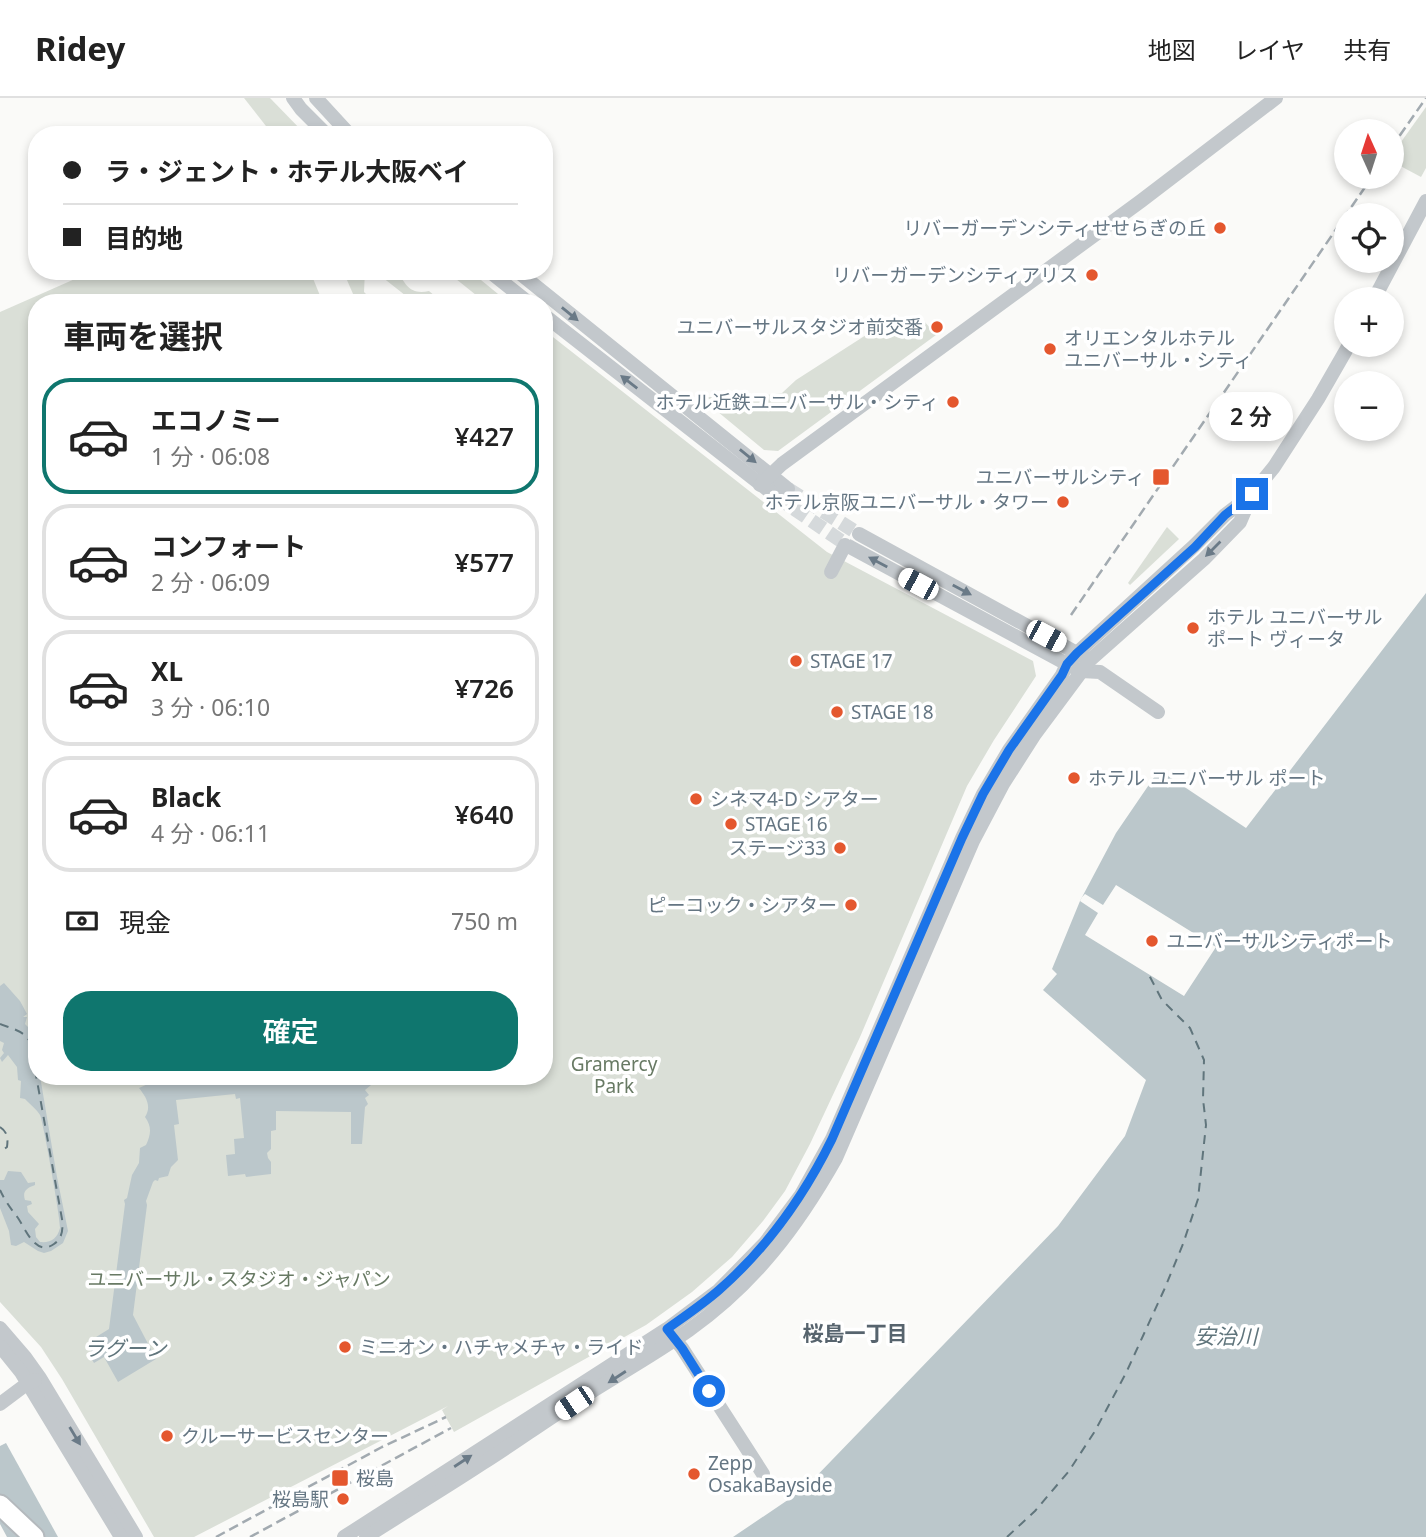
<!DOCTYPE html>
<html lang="ja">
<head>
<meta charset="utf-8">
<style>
  :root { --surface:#fff; --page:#f2f2f2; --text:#222; --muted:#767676; --line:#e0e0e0; --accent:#0f766e }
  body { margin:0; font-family:"Noto Sans","Noto Sans JP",sans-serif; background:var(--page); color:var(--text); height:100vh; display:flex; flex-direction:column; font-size:26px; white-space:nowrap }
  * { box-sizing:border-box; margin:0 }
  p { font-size:23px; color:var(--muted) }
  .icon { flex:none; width:38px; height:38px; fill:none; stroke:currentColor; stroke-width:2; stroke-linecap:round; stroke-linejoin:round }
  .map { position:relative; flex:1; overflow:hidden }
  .side { position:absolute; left:28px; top:196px; width:525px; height:791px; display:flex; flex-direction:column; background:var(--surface); border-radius:28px; box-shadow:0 4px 10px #0003 }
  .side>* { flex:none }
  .hud { position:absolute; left:28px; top:28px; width:525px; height:154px; border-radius:28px; box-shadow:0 4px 10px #0003; display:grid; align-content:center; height:154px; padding:0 35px; background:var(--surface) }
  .needle { width:46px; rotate:357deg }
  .controls { position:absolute; left:1334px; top:21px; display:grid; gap:14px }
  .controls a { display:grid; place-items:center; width:70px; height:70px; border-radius:50%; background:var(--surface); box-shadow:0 4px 10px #0003; font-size:35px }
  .end { position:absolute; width:32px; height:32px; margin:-16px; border:9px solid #1a73e8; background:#fff; box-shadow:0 0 0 4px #fff }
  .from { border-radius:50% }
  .bubble { position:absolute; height:49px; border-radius:24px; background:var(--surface); box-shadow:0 4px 10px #0003; font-size:23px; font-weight:600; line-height:49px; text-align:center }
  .car { position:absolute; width:21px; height:42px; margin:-21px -10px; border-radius:9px; box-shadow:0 0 5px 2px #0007; background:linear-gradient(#fff 24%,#345 0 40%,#fff 0 76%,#345 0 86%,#fff 0) }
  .hud b { display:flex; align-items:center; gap:24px; height:66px; font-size:26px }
  .hud b+b { border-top:2px solid var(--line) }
  .hud i { width:18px; height:18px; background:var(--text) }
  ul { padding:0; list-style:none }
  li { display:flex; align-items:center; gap:21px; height:116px; margin:0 14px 10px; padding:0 21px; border:4px solid var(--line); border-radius:28px }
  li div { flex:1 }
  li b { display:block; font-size:26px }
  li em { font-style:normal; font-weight:600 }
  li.selected { border-color:var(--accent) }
  li>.icon { width:63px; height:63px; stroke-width:1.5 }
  h2 { padding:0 35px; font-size:32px; line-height:84px }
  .pay { display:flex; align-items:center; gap:18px; height:77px; padding:0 35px; font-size:26px }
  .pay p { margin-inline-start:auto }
  .action { display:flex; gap:14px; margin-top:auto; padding:14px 35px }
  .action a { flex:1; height:80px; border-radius:28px; background:var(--accent); color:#fff; font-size:28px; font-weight:600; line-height:80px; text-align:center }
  header { display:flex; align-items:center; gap:42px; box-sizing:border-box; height:98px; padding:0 35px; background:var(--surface); border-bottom:2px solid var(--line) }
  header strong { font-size:33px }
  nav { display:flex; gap:38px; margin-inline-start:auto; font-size:24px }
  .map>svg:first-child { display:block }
  .green { fill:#dadfd7 }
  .water { fill:#bbc7cb }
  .pier { fill:#fafaf8 }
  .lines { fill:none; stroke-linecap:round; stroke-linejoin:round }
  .ferry { stroke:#60757c; stroke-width:2; stroke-dasharray:9 7; stroke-linecap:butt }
  .minor-tunnel { stroke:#d5d9db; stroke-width:14; stroke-dasharray:14 7; stroke-linecap:butt }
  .highway-casing { stroke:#b4b9bd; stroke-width:23 }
  .minor { stroke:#c3c8cc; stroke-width:14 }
  .highway { stroke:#fff; stroke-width:19 }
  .rail { stroke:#a2aab0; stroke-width:2.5; stroke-dasharray:10 5; stroke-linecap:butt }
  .oneway { fill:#6a7a87 }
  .route { stroke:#1a73e8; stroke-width:9 }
  .poi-dot { fill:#e4572e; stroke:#fff; stroke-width:2.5 }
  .labels { text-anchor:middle; stroke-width:7; stroke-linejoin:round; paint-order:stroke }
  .poi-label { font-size:19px; fill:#657683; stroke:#fff; text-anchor:start }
  .park-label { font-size:19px; fill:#687a64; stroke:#fff }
  .neighbourhood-label { font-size:21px; font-weight:bold; fill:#57646e; stroke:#fff }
  .water-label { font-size:21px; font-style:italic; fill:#60757c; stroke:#fff }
</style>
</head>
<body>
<header>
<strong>Ridey</strong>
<nav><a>地図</a><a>レイヤ</a><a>共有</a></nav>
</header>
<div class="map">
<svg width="1426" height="1439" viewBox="0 0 1426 1439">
  <rect width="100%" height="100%" fill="#fafaf8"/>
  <g class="green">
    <polygon points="244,0 270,0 306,37 273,37"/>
    <polygon points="1426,9 1426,70 1421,79 1391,63 1391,58"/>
    <polygon points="93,173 310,173 323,205 37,205 37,978 544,978 544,232 827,454 1033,563 1036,578 994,642 967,688 860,939 810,1046 785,1093 763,1123 732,1159 692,1194 646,1227 454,1334 442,1312 448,1308 194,1439 154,1439 62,1281 41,1249 0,1204 0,214"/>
    <polygon points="343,173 365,173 364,194 375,205 357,205"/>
    <path d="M378,173H397C406,187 410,197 429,193L443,205H415L382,179Z"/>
    <polygon points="462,173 470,173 509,205 486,205 456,181"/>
    <polygon points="913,221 924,223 936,237 778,353 764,352 700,299 754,299 782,295 796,282 866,237"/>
    <polygon points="1167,429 1179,441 1130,487 1128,485"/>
  </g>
  <g class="water">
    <polygon points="1426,495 1426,1439 733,1439 804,1391 1058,1128 1125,1038 1146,982 1043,892 1057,876 1052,871 1080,803 1116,735 1159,672 1246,730"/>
    <path d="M4,885L20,903L27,916L23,919H27L25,926L28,929H31L37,960V978H40L57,1079L68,1133L63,1145L51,1153L44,1155L38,1153L24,1144L16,1148L11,1147L9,1133L0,1110V1082H4L8,1073L21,1074L28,1085L35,1084V1087C27,1090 22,1093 25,1102L31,1103L32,1106L27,1108L28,1114L39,1126L35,1131L36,1139L40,1144C51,1145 57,1141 60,1130C61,1123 43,1023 40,1017C37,1012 30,1006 25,1001L20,1000L21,983L18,982L17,969L8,957L2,964L0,960L4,955L2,952L4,945L0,943V888Z"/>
    <path d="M152,978H382L365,992L369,997L365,1000L368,1006L365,1009L362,1046H351V1014L276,1013V1032L271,1033V1051L267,1055L268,1060L271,1064V1076L246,1079L245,1076L228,1078L226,1057L235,1056L234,1041L244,1040L240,1000L236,1001L235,996L176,1002L179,1026L174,1027L178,1062L171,1069L168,1078L159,1080L158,1083L155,1082L153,1084L146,1103L147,1107L133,1217L156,1261L118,1284L104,1259L94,1265L91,1260L96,1256L94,1253L92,1255L88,1244L109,1231L125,1106L124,1102L127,1100L132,1077L139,1065L140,1050L146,1047C151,1036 152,1029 145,1019C152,1008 146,999 139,990L150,985L149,980Z"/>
    <polygon points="6,1345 58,1439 7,1439 0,1426 0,1348"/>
  </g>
  <polygon class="pier" points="1116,787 1216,849 1184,898 1085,837 1098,815 1080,803 1082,799 1085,796 1103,807"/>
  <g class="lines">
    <g class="ferry">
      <path d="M0,926C10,930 25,933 30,944L62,1121C63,1130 63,1140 54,1146C36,1159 26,1132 18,1120C11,1111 5,1103 0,1092"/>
      <path d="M0,1029C8,1034 8,1041 7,1049L0,1054"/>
      <polyline points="1007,1439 1035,1413 1069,1373 1095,1333 1126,1275 1164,1192 1183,1146 1198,1101 1206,1027 1203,1001 1204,962 1190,930 1162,902 1149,877"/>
    </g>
    <g class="minor-tunnel">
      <polyline points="788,391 859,436"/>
      <polyline points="777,399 850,449"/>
    </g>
    <defs>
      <polyline id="highway" points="0,1407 34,1439"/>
    </defs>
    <use href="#highway" class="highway-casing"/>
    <g class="minor">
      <polyline points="293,0 301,11 327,37"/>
      <polyline points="316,0 350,37"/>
      <polyline points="489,173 529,205"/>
      <polyline points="517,173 788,391"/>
      <polyline points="1374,201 1426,103"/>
      <polyline points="544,217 777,399"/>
      <polyline points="760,387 782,366 1141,103 1276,0"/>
      <polyline points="859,436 1084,559"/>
      <polyline points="850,449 1067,566 1081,573 1100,574 1158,614"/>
      <polyline points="831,474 845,447"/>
      <polyline points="0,1230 25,1259 40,1280 136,1439"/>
      <polyline points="670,1235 682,1250 763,1376"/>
      <polyline points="0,1248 21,1274 121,1439"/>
      <polyline points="0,1306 28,1285 35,1282"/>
      <polyline points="344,1439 667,1231 719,1192 765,1145 801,1097 832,1041 962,740 983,696 1009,652 1062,577 1067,566 1077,555 1194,448 1225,417 1251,397"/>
      <path d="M366,1439C405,1414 445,1390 483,1365C513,1346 542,1325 572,1306C610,1281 651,1259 689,1232C754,1186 797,1129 836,1060L973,743L1003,686L1035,636L1090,562L1204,461L1240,424L1252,396L1274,369L1318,301L1349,247"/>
    </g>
    <use href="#highway" class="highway"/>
    <g class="rail">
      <polyline points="1391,50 1426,0"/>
      <polyline points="1071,517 1372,79"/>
      <polyline points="216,1439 382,1349 446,1319"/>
      <polyline points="250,1439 451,1330"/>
    </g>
  </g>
  <defs><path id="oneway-solid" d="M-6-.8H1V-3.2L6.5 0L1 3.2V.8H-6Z" transform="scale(1.75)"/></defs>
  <g class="oneway">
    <use href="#oneway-solid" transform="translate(570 216) rotate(39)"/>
    <use href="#oneway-solid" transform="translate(629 284) rotate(-142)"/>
    <use href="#oneway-solid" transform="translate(748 358) rotate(39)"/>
    <use href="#oneway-solid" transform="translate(1213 451) rotate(135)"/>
    <use href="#oneway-solid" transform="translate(878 464) rotate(-152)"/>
    <use href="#oneway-solid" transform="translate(962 492) rotate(28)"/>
    <use href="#oneway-solid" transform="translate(617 1279) rotate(147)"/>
    <use href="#oneway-solid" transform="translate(75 1338) rotate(59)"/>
    <use href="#oneway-solid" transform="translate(463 1363) rotate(-33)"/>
  </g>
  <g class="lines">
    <path class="route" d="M709,1293L682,1250L667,1231C685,1218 703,1206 719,1192C767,1150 804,1098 832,1041L962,740L983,696L1009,652L1062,577L1067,566L1077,555L1195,449L1225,417L1252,396"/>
  </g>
  <g class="poi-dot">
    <circle cx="1220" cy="130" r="7"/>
    <circle cx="1092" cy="177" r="7"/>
    <circle cx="937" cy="229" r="7"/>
    <circle cx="1050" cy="251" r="7"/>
    <circle cx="953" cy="304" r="7"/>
    <rect x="1152" y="370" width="18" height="18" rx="3.5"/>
    <circle cx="1063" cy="404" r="7"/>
    <circle cx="1193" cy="530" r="7"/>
    <circle cx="796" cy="563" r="7"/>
    <circle cx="837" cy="614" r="7"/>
    <circle cx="1074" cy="680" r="7"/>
    <circle cx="696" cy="701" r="7"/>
    <circle cx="731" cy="726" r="7"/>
    <circle cx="840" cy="750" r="7"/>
    <circle cx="851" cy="807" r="7"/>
    <circle cx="1152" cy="843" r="7"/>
    <circle cx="345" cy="1249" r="7"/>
    <circle cx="167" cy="1338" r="7"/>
    <circle cx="694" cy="1376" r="7"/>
    <rect x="331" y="1371" width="18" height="18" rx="3.5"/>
    <circle cx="343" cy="1401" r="7"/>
  </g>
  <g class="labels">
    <g class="poi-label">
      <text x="1206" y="137" text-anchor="end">リバーガーデンシティせせらぎの丘</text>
      <text x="1078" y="184" text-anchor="end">リバーガーデンシティアリス</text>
      <text x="923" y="236" text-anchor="end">ユニバーサルスタジオ前交番</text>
      <text x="1064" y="247">オリエンタルホテル<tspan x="1064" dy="22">ユニバーサル・シティ</tspan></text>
      <text x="939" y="311" text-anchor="end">ホテル近鉄ユニバーサル・シティ</text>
      <text x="1145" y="386" text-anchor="end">ユニバーサルシティ</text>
      <text x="1049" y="411" text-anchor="end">ホテル京阪ユニバーサル・タワー</text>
      <text x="1207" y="526">ホテル ユニバーサル<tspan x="1207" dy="22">ポート ヴィータ</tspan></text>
      <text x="810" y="570">STAGE 17</text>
      <text x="851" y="621">STAGE 18</text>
      <text x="1088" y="687">ホテル ユニバーサル ポート</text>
      <text x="710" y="708">シネマ4-D シアター</text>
      <text x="745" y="733">STAGE 16</text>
      <text x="826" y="757" text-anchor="end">ステージ33</text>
      <text x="837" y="814" text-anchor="end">ピーコック・シアター</text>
      <text x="1166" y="850">ユニバーサルシティポート</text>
      <text x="359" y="1256">ミニオン・ハチャメチャ・ライド</text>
      <text x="181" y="1345">クルーサービスセンター</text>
      <text x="708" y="1372">Zepp<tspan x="708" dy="22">OsakaBayside</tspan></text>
      <text x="356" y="1387">桜島</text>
      <text x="329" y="1408" text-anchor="end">桜島駅</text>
    </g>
    <g class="park-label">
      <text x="614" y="973">Gramercy<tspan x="614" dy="22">Park</tspan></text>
      <text x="239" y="1188">ユニバーサル・スタジオ・ジャパン</text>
    </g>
    <g class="neighbourhood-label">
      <text x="855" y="1243">桜島一丁目</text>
    </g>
    <g class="water-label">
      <text x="1226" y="1246">安治川</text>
      <text x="125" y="1258">ラグーン</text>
    </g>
  </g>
</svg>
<div class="controls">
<a><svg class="needle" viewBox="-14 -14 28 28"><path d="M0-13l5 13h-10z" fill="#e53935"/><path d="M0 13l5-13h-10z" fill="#767676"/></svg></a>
<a><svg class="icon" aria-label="locate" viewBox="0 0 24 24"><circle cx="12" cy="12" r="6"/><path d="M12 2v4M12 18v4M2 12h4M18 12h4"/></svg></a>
<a>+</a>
<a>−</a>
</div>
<i class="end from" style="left:709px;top:1293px"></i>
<i class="end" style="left:1252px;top:396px"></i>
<div class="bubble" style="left:1209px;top:294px;width:84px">2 分</div>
<i class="car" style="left:918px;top:486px;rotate:298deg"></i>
<i class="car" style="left:1046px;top:538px;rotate:118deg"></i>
<i class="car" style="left:574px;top:1305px;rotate:236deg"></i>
<div class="hud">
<b><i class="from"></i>ラ・ジェント・ホテル大阪ベイ</b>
<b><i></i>目的地</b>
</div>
<section class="side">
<h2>車両を選択</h2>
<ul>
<li class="selected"><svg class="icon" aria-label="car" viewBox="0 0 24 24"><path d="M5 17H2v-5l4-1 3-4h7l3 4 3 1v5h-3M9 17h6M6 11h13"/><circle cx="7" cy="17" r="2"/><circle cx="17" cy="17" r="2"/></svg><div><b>エコノミー</b><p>1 分 · 06:08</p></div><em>¥427</em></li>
<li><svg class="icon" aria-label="car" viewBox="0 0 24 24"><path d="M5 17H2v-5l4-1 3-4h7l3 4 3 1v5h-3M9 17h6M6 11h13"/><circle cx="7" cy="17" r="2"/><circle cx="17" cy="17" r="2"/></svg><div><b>コンフォート</b><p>2 分 · 06:09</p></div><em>¥577</em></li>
<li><svg class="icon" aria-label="car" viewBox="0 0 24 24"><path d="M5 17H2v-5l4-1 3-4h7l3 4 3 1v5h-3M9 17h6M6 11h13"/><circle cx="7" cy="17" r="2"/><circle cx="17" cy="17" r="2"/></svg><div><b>XL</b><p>3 分 · 06:10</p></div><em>¥726</em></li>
<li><svg class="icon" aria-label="car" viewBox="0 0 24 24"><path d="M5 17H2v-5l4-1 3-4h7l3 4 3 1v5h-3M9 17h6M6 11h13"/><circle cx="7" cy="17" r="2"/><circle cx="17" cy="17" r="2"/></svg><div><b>Black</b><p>4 分 · 06:11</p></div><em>¥640</em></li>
</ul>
<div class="pay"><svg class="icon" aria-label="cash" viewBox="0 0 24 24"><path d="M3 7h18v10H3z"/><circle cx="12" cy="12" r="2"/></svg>現金<p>750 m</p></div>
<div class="action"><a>確定</a></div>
</section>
</div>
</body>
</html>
